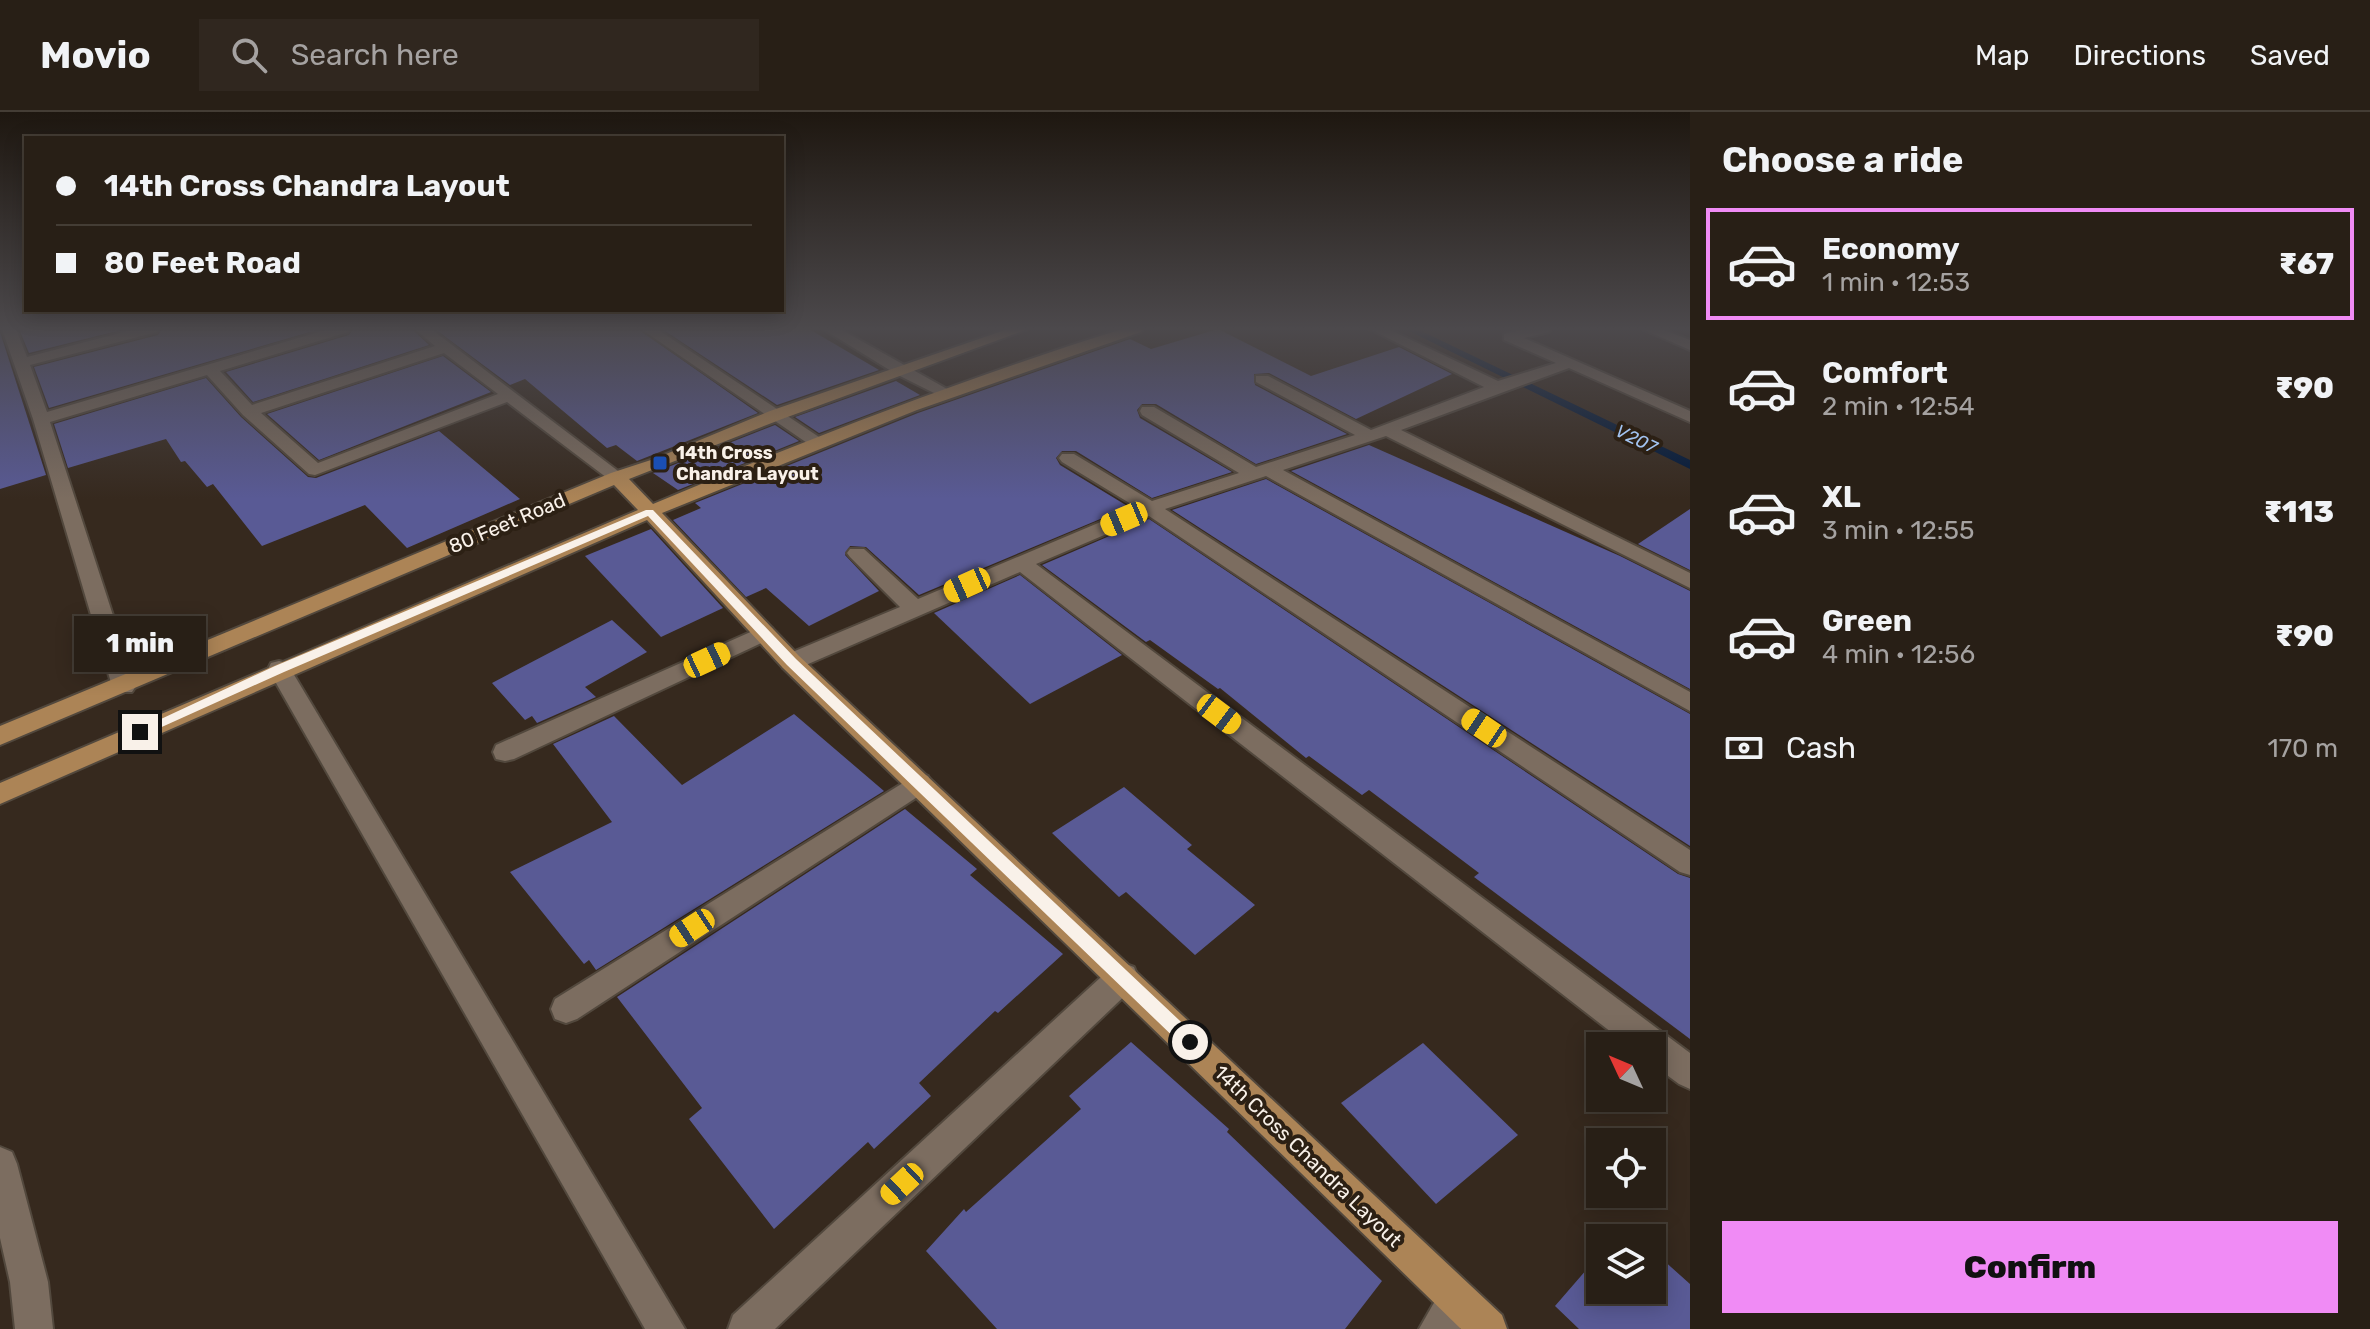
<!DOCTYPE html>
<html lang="en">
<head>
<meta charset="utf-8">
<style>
  :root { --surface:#281f16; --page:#30271f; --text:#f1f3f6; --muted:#a5a2a1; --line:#443d35; --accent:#f08bf5 }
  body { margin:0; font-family:Rubik,sans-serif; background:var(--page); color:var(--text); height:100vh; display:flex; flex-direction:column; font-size:30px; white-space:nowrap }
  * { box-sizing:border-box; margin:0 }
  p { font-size:26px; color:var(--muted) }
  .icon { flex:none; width:44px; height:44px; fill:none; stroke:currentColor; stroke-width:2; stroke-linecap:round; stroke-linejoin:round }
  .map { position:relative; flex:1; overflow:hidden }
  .drawer { display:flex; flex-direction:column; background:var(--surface); width:680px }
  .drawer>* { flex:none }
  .hud { position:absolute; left:24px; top:24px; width:760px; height:176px; border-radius:0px; box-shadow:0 4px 20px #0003,0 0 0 2px var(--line); display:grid; align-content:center; height:176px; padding:0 32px; background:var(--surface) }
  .needle { width:52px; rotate:314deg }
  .controls { position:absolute; left:1586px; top:920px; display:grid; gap:16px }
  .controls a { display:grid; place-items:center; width:80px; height:80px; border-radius:0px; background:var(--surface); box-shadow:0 4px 20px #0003,0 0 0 2px var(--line); font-size:40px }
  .end { position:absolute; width:36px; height:36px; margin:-18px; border:10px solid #f9f1e9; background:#111; box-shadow:0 0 0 4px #111 }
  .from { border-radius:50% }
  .bubble { position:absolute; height:56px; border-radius:0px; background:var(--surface); box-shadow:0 4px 20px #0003,0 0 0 2px var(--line); font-size:26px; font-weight:800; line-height:56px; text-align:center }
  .car { position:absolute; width:24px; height:48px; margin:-24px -12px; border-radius:10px; box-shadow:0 0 6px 2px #0007; background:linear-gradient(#f5c518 24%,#345 0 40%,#f5c518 0 76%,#345 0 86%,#f5c518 0) }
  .hud b { display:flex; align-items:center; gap:28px; height:76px; font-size:30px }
  .hud b+b { border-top:2px solid var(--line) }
  .hud i { width:20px; height:20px; background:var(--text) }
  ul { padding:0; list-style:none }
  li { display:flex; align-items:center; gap:24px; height:112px; margin:0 16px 12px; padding:0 16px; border:4px solid transparent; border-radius:0px }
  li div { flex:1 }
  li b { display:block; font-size:30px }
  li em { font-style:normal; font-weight:800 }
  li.on { border-color:var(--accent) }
  li>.icon { width:72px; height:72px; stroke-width:1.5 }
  h2 { padding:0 32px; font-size:36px; line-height:96px }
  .pay { display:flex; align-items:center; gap:20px; height:88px; padding:0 32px; font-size:30px }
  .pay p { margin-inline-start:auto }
  .cta { display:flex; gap:16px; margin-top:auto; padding:16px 32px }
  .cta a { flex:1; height:92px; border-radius:0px; background:var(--accent); color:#111; font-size:32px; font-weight:800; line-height:92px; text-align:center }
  header { display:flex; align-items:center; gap:48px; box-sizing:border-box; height:112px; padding:0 40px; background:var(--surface); border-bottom:2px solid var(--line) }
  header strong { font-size:38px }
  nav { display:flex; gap:44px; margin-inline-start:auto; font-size:28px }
  .search { width:560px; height:72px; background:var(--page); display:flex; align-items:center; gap:20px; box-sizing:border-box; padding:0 28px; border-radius:0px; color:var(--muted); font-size:30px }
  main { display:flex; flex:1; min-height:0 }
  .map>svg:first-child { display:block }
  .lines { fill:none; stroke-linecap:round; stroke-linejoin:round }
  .stream { fill:#00183a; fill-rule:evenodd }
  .building { fill:#595a95 }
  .minor-casing { stroke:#52483d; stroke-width:4 }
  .major-casing { stroke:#52483d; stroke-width:4 }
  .minor { fill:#7c6d60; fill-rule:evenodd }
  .major { fill:#ac8456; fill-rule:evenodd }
  .route { fill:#f9f1e9 }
  .transit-dot { fill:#1a4fb4; stroke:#2c2014; stroke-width:3 }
  .labels { text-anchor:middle; stroke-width:8; stroke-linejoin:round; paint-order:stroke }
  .far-water-label { font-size:18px; font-style:italic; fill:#a2c3f0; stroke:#2c2014 }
  .far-poi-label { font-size:18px; font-weight:bold; fill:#f9f1e9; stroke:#2c2014; text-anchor:start }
  .street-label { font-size:20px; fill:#f9f1e9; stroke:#2c2014 }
</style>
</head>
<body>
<header>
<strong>Movio</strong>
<div class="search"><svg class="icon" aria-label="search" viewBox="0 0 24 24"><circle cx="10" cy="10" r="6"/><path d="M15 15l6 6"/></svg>Search here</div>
<nav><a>Map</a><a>Directions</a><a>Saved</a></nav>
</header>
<main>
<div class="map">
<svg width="1690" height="1217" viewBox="0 0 1690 1217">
  <rect width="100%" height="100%" fill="#36291e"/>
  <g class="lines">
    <polygon class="stream" points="1405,217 1417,217 1690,348 1690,357"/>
  </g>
  <g class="building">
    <polygon points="19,217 125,217 29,241"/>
    <polygon points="162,217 320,217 49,296 34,255 158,223"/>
    <polygon points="353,217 412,217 429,233 253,290 226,260 349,223"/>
    <polygon points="435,217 638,217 758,301 637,349 616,333 607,336 525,267 510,273"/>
    <polygon points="662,217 809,217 879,258 777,293"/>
    <polygon points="1218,217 1311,264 1399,235 1452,262 1356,307 1269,261 1254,262 1255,273 1347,322 1256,352 1156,292 1142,292 1137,298 1140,306 1232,360 1152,386 1076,339 1062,339 1056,346 1060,353 1129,395 919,483 866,435 850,434 845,443 879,479 809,514 766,476 746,485 673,408 701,396 695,391 918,301 1130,227 1151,237"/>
    <polygon points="0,220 46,363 0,377"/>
    <polygon points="443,244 491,280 319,348 267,302"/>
    <polygon points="206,266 241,305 308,365 316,366 439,319 520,387 407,436 365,393 262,434 213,372 207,375 185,349 181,350 166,327 68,356 54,312"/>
    <polygon points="896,269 920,283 819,321 795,305"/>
    <polygon points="775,313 799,329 678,378 653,361"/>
    <polygon points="1369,333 1620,444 1690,479 1690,577 1291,359"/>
    <polygon points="1266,367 1690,602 1690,734 1172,398"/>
    <polygon points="1690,397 1690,458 1638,432"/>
    <polygon points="1149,407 1678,762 1690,766 1690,927 1474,765 1479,761 1369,678 1362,683 1309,644 1306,646 1220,576 1218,577 1150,528 1146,530 1042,453"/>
    <polygon points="651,417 723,496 661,525 585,444"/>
    <polygon points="1020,463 1122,543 1030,592 934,501"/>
    <polygon points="612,508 647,540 585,575 596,585 537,611 532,604 525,608 492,571"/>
    <polygon points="794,602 884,679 596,858 589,848 584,852 510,760 612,710 553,632 614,604 682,673"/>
    <polygon points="1124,675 1192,733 1187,737 1255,793 1195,843 1126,780 1119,785 1052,721"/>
    <polygon points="905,697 977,757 970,763 1063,842 998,901 995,899 919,971 931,984 874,1037 868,1030 774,1117 689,1007 702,996 617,885"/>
    <polygon points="1131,930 1229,1017 1227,1020 1382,1169 1345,1217 997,1217 926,1139 964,1097 966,1100 1081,997 1069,984"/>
    <polygon points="1423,931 1518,1023 1436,1092 1341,991"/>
    <polygon points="1652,1138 1690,1172 1690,1217 1579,1217 1555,1194 1600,1142 1600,1178 1652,1178"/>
  </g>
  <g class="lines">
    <defs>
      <g id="minor">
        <path d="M2,217H16L27,245L136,217H159L157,220L30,253L47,300L329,217H350L348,220L220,259L252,293L435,234L415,217H431L626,365L617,370L611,369L507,290L315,363L309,362L243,303L207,263L50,310L136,574L132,580H116L112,574L33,307ZM444,241L498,282L318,351L261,301Z"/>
        <polygon points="641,217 657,217 828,331 825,335 813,335"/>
        <polygon points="823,217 840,217 956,282 948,287 942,285 896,262"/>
        <polygon points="1370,217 1388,217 1498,269 1556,251 1504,228 1504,222 1526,217 1551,217 1549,220 1524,226 1690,299 1690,310 1569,256 1401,318 1690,461 1690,476 1386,324 1283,358 1690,580 1690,599 1266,364 1165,397 1690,738 1690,763 1680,760 1149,404 1036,452 1690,941 1690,977 1679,972 1652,952 1652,934 1629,934 1020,460 799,556 783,556 780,550 783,544 900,495 850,445 847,441 850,437 864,437 918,487 1136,395 1062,350 1059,346 1062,342 1074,342 1152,389 1239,361 1142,303 1140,299 1142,295 1154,295 1256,355 1355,323 1256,270 1256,264 1268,264 1371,318 1484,275"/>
        <polygon points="1642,217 1661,217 1690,228 1690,238"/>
        <polygon points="764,514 772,516 775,521 772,526 514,647 505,649 496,647 493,640 496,633"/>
        <polygon points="279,549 287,551 685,1217 645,1217 268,557 271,551"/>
        <polygon points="919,661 928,664 932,671 928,678 577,907 566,911 555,907 551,897 555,887"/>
        <polygon points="1123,851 1134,855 1138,865 1134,875 775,1217 728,1217 733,1203 1112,855"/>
        <polygon points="0,1035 12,1040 17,1052 48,1170 53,1217 15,1217 10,1170 0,1126"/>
        <polygon points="1456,1169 1469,1175 1475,1188 1460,1217 1419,1217 1443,1175"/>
      </g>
      <path id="major" d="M1008,217H1028L782,307L629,367L653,392C807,327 963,267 1122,217H1143L1141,220L917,298L662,401L799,544L1502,1203L1507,1217H1461L783,556L647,408L0,692V671L638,398L614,373L0,633V614L611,361L654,347L770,299Z"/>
    </defs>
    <use href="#minor" class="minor-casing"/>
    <use href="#major" class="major-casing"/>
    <use href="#minor" class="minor"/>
    <use href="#major" class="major"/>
  </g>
  <linearGradient id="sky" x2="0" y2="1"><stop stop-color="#1e1710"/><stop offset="0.56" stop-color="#4c494c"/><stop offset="1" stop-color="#4c494c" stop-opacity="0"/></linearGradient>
  <rect width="1690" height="387" fill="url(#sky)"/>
  <polygon class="route" points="646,398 653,398 796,547 1196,924 1199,930 1196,935 1190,938 1184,935 787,553 648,404 284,560 144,623 135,623 133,620 275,554"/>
  <rect class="transit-dot" x="652" y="343" width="16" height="16" rx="4"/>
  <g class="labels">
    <g class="far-water-label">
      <text transform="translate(1636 327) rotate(26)" y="6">V207</text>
    </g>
    <g class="far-poi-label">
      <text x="676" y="347">14th Cross<tspan x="676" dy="21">Chandra Layout</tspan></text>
    </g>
    <g class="street-label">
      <text transform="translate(507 411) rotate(-23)" y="7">80 Feet Road</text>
      <text transform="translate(1308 1044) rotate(44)" y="7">14th Cross Chandra Layout</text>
    </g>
  </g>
</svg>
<div class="controls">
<a><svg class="needle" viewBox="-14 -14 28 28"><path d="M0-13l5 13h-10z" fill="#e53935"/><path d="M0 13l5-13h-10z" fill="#a5a2a1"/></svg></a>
<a><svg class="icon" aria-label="locate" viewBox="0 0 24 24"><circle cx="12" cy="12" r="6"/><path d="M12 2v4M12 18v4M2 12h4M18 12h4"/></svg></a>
<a><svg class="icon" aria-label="layers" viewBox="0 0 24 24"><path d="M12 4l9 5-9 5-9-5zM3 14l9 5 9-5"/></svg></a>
</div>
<i class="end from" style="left:1190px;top:930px"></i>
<i class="end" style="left:140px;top:620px"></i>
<div class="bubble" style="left:74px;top:504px;width:132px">1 min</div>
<i class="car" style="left:1124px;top:407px;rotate:247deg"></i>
<i class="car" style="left:967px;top:473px;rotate:246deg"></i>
<i class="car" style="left:707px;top:548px;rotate:65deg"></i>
<i class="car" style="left:1219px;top:602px;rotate:127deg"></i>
<i class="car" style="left:1484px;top:616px;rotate:304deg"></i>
<i class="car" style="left:692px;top:816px;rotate:237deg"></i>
<i class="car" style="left:902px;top:1072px;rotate:227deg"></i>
<div class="hud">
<b><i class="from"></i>14th Cross Chandra Layout</b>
<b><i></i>80 Feet Road</b>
</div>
</div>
<section class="drawer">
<h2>Choose a ride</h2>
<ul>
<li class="on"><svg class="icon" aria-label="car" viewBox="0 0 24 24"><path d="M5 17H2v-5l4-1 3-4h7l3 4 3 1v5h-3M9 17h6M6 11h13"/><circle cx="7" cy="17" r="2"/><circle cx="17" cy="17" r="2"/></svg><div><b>Economy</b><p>1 min · 12:53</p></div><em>₹67</em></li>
<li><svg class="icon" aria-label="car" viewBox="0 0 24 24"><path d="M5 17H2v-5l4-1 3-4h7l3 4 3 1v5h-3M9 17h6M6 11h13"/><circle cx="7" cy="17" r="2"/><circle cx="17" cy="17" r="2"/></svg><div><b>Comfort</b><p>2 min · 12:54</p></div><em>₹90</em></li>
<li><svg class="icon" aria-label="car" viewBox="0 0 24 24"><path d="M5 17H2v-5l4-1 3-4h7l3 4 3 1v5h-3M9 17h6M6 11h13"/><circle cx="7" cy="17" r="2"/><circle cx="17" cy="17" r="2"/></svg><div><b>XL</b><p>3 min · 12:55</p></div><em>₹113</em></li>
<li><svg class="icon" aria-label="car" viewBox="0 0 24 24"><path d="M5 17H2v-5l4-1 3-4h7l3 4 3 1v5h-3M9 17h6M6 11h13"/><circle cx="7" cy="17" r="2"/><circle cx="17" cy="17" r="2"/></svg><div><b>Green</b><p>4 min · 12:56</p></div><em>₹90</em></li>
</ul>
<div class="pay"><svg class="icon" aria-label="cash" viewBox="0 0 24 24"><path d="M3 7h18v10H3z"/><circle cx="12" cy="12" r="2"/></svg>Cash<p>170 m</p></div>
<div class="cta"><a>Confirm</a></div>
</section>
</main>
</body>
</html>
